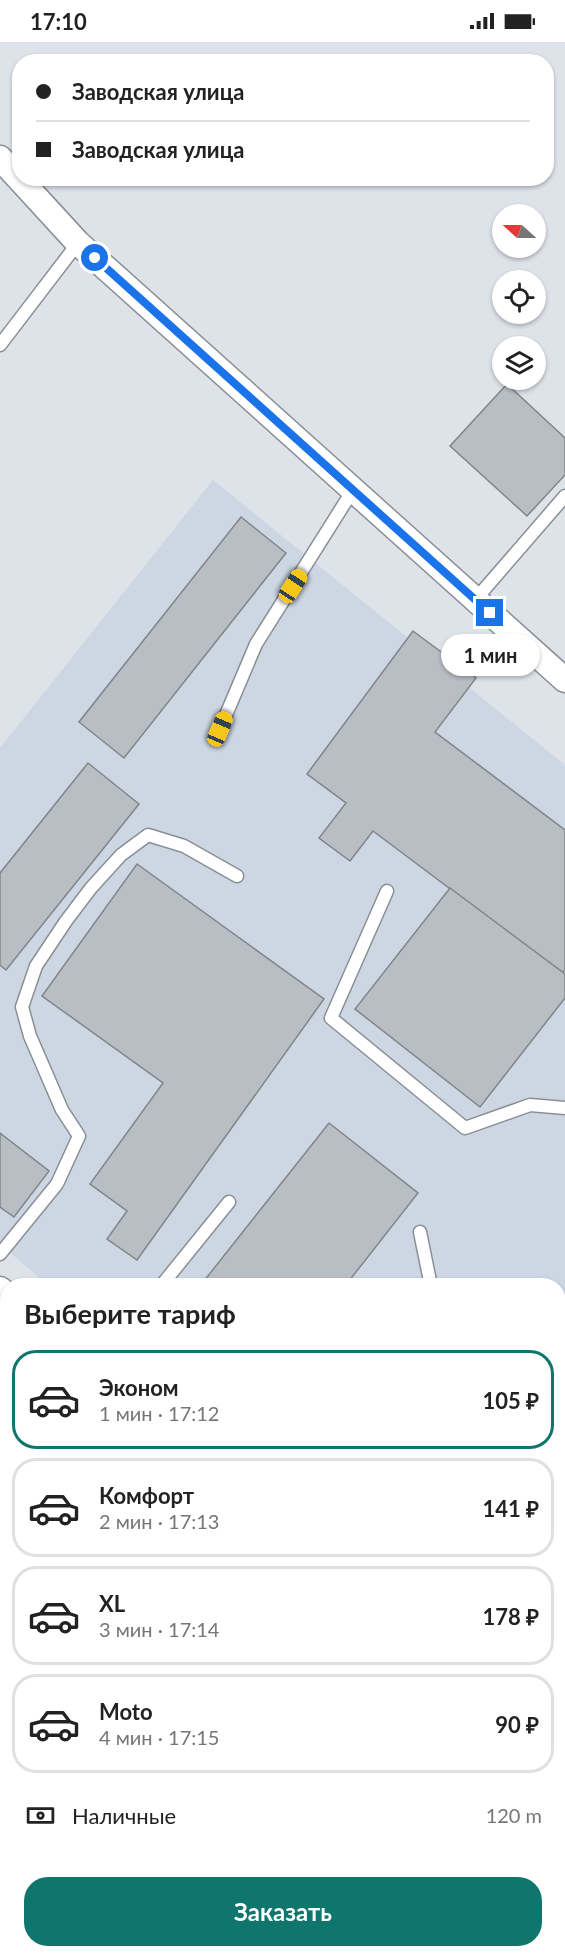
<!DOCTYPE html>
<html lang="ru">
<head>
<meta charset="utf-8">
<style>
  :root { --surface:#fff; --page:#f2f2f2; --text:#222; --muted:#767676; --line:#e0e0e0; --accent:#0f766e }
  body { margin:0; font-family:Lato,sans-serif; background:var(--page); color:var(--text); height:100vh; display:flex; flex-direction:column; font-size:22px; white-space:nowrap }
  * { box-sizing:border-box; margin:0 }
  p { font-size:20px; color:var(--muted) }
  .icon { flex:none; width:33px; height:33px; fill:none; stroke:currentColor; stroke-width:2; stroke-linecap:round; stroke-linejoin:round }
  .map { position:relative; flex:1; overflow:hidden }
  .panel { position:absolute; left:0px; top:1236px; width:566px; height:680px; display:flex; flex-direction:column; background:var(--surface); border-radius:24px 24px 0 0; box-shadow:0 2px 4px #0004 }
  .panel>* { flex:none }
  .banner { position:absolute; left:12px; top:12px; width:542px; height:132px; border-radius:24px; box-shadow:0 2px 4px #0004; display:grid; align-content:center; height:132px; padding:0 24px; background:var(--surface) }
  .needle { width:39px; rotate:291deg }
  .fabs { position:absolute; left:492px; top:162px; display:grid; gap:12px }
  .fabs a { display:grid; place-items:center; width:54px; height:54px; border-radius:50%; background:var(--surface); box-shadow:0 2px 4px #0004; font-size:30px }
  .end { position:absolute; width:27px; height:27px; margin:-14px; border:8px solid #1a73e8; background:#fff; box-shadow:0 0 0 3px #fff }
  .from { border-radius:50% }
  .bubble { position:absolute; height:42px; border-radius:21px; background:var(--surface); box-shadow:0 2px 4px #0004; font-size:20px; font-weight:700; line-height:42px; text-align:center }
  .car { position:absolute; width:18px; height:36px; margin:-18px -9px; border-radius:8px; box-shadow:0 0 4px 2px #0007; background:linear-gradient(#f5c518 24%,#345 0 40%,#f5c518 0 76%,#345 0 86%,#f5c518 0) }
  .banner b { display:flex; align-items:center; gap:21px; height:57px; font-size:22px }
  .banner b+b { border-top:2px solid var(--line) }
  .banner i { width:15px; height:15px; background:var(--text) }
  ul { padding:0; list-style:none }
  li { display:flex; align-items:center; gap:18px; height:99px; margin:0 12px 9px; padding:0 12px; border:3px solid var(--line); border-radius:24px }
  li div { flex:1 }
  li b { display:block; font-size:22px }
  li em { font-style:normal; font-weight:700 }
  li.on { border-color:var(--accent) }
  li>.icon { width:54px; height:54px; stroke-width:1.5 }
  h2 { padding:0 24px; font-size:27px; line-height:72px }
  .pay { display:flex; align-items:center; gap:15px; height:66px; padding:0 24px; font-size:22px }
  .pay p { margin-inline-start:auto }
  .primary-button { display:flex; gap:12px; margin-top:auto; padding:12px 24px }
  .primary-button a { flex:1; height:69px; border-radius:24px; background:var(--accent); color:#fff; font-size:24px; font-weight:700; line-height:69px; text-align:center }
  .status { display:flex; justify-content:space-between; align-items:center; height:42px; padding:0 30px; background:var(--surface); direction:ltr }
  .status svg { height:16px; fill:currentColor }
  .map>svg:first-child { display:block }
  .built { fill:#cdd7e3 }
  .forest { fill:url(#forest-crowns) }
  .building { fill:#b9bec4; stroke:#80858a; stroke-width:1.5 }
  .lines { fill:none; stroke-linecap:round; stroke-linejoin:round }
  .service-casing { stroke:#8a8f95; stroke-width:15 }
  .minor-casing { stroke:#8a8f95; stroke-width:27 }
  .service { stroke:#fff; stroke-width:12 }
  .minor { stroke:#fff; stroke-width:24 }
  .route { stroke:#1a73e8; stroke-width:8 }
</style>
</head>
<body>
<div class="status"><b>17:10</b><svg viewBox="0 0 49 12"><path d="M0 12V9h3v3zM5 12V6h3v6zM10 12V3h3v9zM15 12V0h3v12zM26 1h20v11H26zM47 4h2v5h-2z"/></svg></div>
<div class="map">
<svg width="565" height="1915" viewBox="0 0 565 1915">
  <defs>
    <pattern id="forest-crowns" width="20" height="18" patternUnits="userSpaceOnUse" patternTransform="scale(1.5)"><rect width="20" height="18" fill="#7cc792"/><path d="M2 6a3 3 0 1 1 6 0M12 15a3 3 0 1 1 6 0" fill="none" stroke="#6baa7e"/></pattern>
  </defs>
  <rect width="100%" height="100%" fill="#dee2e9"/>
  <g class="built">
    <polygon points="213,438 565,723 565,1565 558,1564 558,1244 48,1243 0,1202 0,706"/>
    <polygon points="0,1275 8,1281 8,1701 0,1711"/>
    <polygon points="558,1661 565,1663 565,1915 435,1915 427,1908 558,1908"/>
  </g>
  <polygon class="forest" points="300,1908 378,1908 375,1915 304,1915"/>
  <g class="building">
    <polygon points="507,342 565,396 565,433 527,474 450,404"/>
    <polygon points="241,475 286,511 124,716 79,680"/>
    <polygon points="413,589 476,636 435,690 565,788 565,928 562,931 373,789 350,819 319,796 346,761 307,732"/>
    <polygon points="88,721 139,762 6,928 0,923 0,831"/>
    <polygon points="137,822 324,957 137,1218 107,1197 127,1169 90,1142 163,1041 42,954"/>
    <polygon points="450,846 565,932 565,956 480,1065 355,967"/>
    <polygon points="329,1081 418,1151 345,1244 200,1244"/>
    <polygon points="0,1091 49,1129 14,1175 0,1165"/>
    <polygon points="565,1772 565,1838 558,1847 558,1781"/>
  </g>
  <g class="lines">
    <defs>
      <g id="service">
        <polyline points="0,303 78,201"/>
        <polyline points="475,558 565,454"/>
        <polyline points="220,687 256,602 353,448"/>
        <polyline points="387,849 331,976 465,1086 530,1063 565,1066"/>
        <polyline points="420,1190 431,1244"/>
        <polyline points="0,1212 57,1142 79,1094 62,1068 30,994 22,965 36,924 66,879 91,846 121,813 148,793 184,804 237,834"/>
        <polyline points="161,1244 229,1160"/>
        <polyline points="5,1251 8,1277"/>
        <polyline points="0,1445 8,1435"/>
        <polyline points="0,1662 8,1653"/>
      </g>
      <g id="minor">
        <polyline points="0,116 78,201 565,638"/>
        <polyline points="0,1247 8,1253"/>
        <polyline points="558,1630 565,1632"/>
      </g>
    </defs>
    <use href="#service" class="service-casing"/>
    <use href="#minor" class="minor-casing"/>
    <use href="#service" class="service"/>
    <use href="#minor" class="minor"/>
  </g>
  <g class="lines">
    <polyline class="route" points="95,216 490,571"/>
  </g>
</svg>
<div class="fabs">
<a><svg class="needle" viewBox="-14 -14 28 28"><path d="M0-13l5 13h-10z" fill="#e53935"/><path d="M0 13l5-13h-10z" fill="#767676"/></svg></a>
<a><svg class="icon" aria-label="locate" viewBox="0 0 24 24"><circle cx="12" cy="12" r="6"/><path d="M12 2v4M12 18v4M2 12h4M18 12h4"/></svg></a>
<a><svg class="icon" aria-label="layers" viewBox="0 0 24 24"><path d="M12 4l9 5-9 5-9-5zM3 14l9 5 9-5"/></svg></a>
</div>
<i class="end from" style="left:95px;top:216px"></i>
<i class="end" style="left:490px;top:571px"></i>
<div class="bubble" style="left:441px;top:592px;width:99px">1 мин</div>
<i class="car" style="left:293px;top:544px;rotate:33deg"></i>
<i class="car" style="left:220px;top:687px;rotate:23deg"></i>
<div class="banner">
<b><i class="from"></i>Заводская улица</b>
<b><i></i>Заводская улица</b>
</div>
<section class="panel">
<h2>Выберите тариф</h2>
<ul>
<li class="on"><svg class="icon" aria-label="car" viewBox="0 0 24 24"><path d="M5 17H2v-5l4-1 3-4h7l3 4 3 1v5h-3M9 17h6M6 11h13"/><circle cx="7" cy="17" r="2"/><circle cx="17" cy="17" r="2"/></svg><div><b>Эконом</b><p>1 мин · 17:12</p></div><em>105 ₽</em></li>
<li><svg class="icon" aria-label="car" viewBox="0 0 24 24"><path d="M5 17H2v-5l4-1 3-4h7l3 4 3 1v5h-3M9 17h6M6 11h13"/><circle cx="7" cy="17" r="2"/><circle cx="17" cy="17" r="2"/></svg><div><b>Комфорт</b><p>2 мин · 17:13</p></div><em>141 ₽</em></li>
<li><svg class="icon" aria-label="car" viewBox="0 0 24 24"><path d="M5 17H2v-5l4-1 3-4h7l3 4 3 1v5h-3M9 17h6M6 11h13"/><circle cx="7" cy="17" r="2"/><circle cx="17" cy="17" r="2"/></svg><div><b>XL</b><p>3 мин · 17:14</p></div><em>178 ₽</em></li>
<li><svg class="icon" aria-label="car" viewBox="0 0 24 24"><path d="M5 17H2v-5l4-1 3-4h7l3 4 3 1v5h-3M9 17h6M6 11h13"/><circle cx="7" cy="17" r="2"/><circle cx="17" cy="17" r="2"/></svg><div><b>Moto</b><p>4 мин · 17:15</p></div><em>90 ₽</em></li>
</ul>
<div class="pay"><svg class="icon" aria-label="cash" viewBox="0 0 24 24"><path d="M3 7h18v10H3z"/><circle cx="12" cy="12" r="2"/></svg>Наличные<p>120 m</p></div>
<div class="primary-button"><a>Заказать</a></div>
</section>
</div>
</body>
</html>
